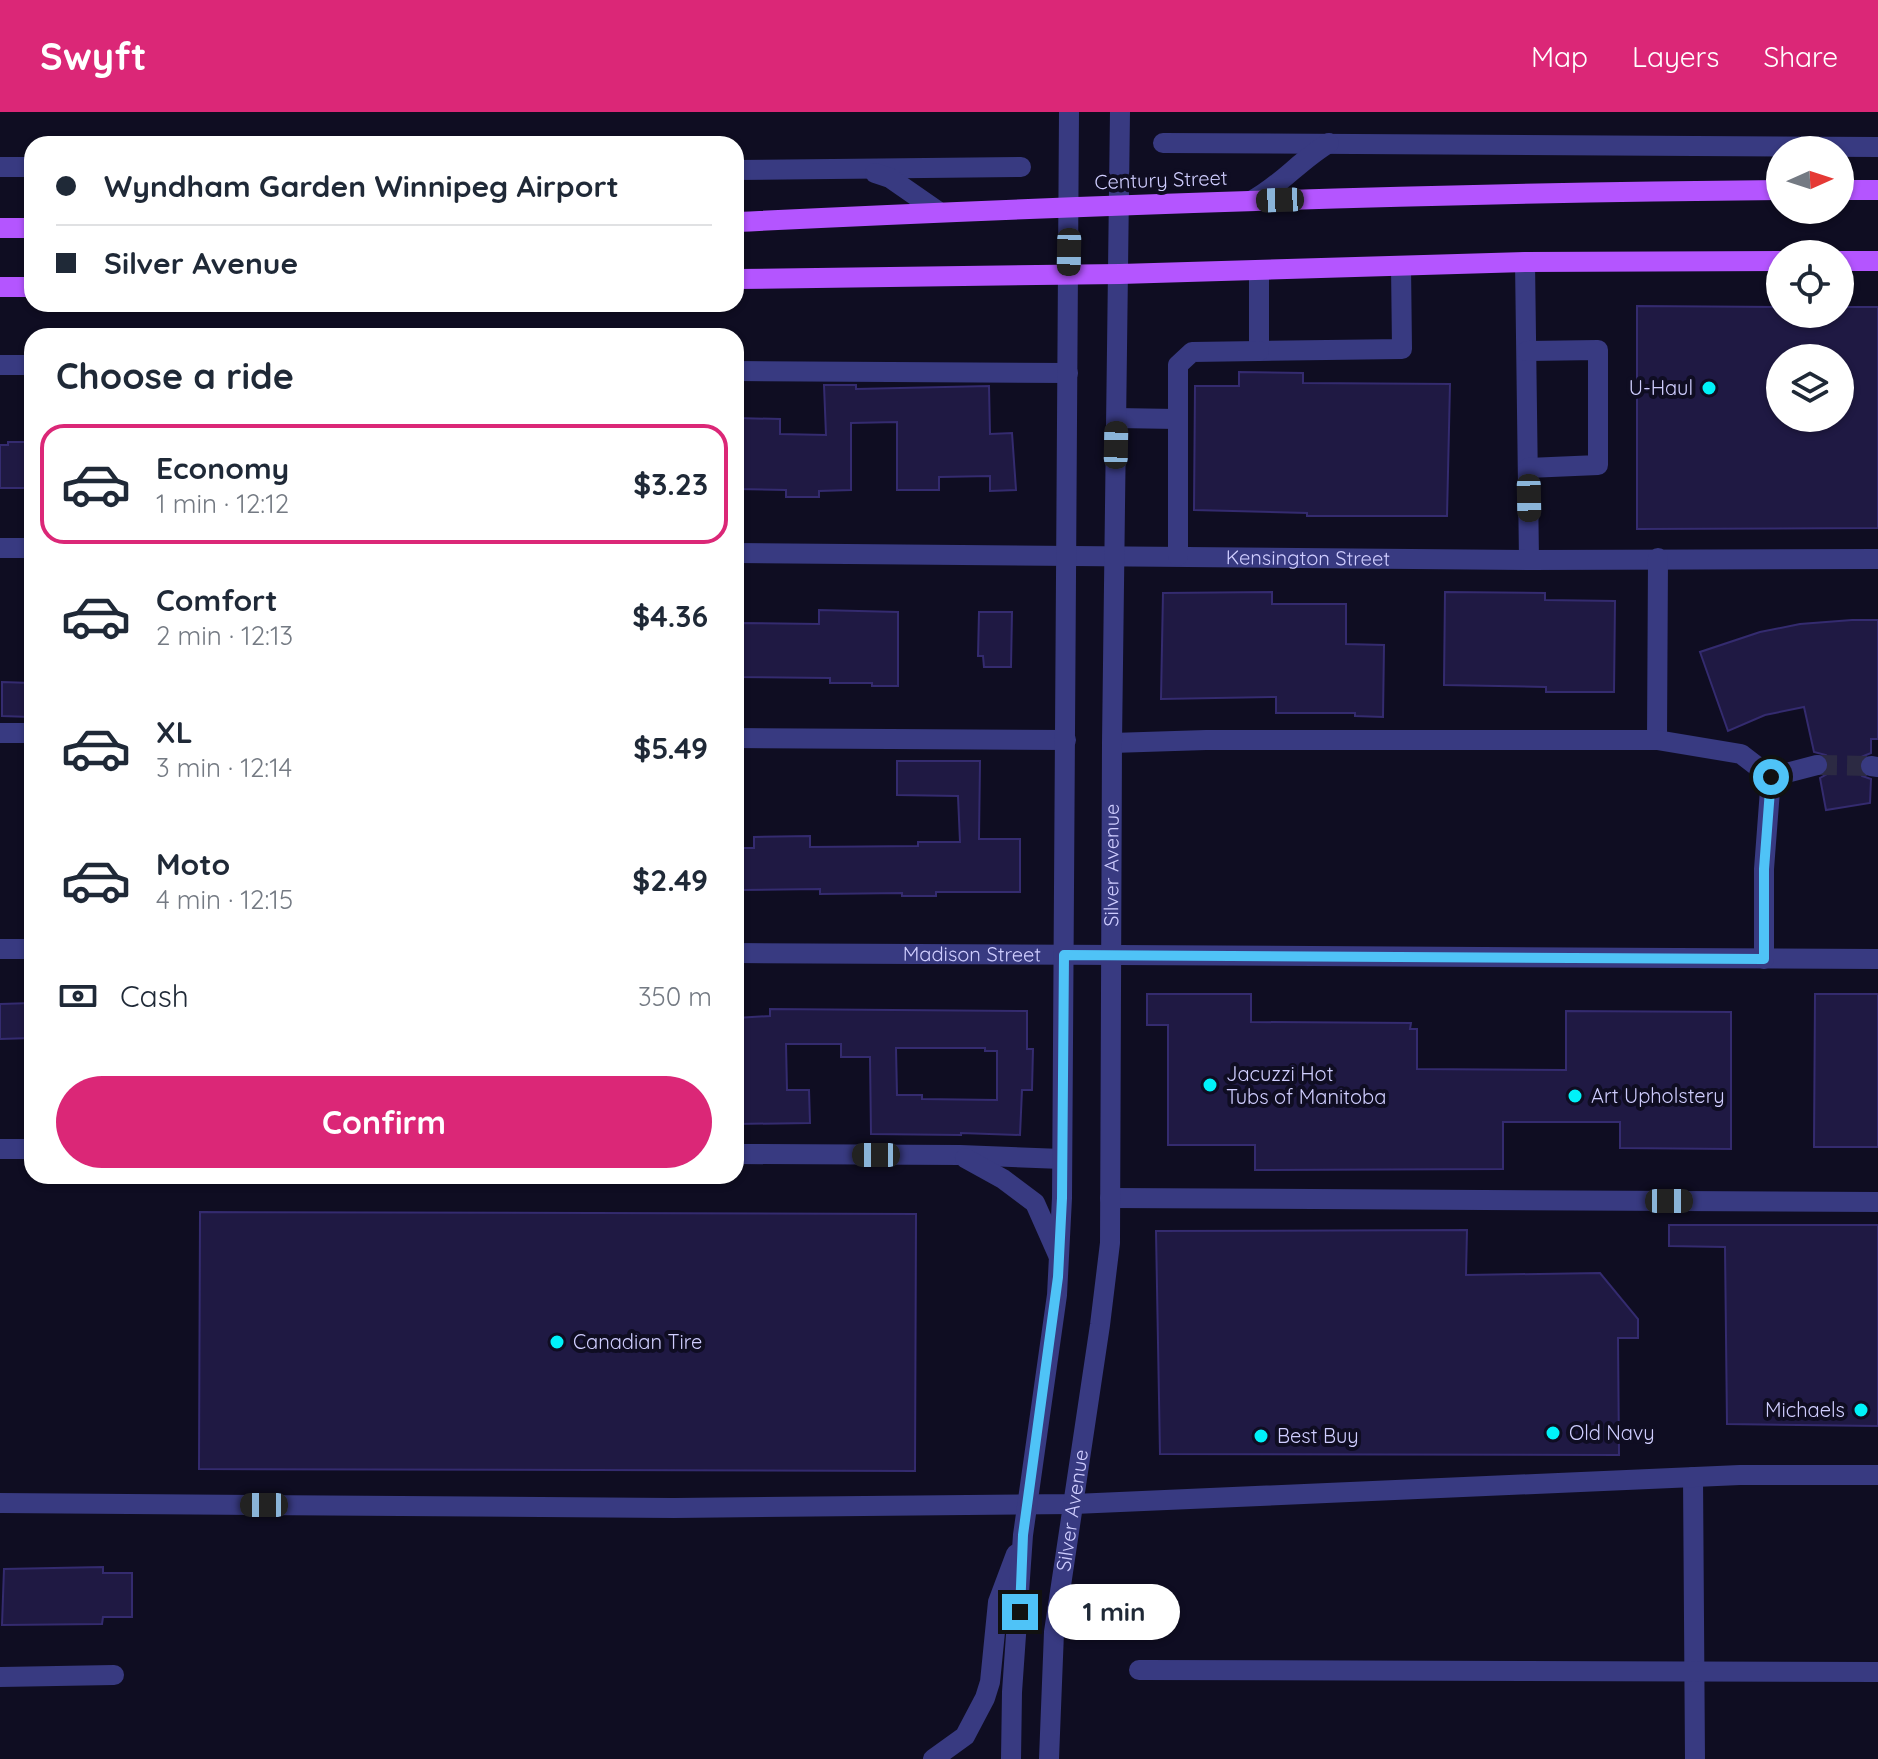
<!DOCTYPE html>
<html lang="en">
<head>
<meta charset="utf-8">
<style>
  :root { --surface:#fff; --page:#f2f2f3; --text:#1f2937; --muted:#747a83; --line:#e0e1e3; --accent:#db2777 }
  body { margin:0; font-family:Quicksand,sans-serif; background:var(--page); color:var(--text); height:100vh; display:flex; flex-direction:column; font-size:30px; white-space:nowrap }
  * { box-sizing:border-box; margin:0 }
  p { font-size:26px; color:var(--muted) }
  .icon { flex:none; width:44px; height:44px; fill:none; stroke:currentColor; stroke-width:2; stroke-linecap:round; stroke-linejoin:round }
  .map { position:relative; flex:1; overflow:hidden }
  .drawer { position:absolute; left:24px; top:216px; width:720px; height:856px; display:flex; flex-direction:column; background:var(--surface); border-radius:24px; box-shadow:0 2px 6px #0004 }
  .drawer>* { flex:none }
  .guide { position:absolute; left:24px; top:24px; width:720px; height:176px; border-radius:24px; box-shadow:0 2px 6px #0004; display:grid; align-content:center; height:176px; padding:0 32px; background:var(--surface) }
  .needle { width:52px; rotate:87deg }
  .fabs { position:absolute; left:1766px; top:24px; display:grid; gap:16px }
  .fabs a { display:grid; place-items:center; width:88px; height:88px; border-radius:50%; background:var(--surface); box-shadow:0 2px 6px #0004; font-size:40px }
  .end { position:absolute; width:36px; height:36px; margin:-18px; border:10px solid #4fc3f7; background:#111; box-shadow:0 0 0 4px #111 }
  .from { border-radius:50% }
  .bubble { position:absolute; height:56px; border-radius:28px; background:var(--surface); box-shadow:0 2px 6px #0004; font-size:26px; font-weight:700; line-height:56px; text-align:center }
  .car { position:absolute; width:24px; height:48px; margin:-24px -12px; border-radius:10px; box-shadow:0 0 6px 2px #0007; background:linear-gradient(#222 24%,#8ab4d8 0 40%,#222 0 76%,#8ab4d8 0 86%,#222 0) }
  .guide b { display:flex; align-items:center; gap:28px; height:76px; font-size:30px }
  .guide b+b { border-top:2px solid var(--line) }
  .guide i { width:20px; height:20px; background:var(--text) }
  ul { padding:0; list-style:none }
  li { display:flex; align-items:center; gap:24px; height:120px; margin:0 16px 12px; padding:0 16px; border:4px solid transparent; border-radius:24px }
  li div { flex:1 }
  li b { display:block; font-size:30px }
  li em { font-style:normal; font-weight:700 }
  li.active { border-color:var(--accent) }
  li>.icon { width:72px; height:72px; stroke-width:1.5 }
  h2 { padding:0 32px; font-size:36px; line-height:96px }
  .pay { display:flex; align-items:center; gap:20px; height:88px; padding:0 32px; font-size:30px }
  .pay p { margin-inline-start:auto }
  .cta { display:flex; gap:16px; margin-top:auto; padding:16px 32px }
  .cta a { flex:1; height:92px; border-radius:48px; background:var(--accent); color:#fff; font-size:32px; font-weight:700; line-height:92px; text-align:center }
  header { display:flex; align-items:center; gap:48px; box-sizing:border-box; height:112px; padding:0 40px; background:var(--accent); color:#fff }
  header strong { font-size:38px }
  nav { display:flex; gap:44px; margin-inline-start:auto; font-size:28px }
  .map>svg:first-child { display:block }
  .building { fill:#1f1943; stroke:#342b6f; stroke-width:2; fill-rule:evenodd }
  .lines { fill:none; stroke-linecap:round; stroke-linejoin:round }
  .minor-tunnel { stroke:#2c2a43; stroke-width:20; stroke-dasharray:20 10; stroke-linecap:butt }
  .minor { stroke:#383a81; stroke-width:20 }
  .major { stroke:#b455ff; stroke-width:20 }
  .route { stroke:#4fc3f7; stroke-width:10 }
  .poi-dot { fill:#00f2f9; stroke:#0f0d22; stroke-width:3 }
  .labels { text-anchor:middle; stroke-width:8; stroke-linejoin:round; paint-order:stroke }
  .street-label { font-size:20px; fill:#d0ceff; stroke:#0f0d22 }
  .poi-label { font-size:20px; fill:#d0ceff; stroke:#0f0d22; text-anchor:start }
</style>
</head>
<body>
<header>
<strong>Swyft</strong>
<nav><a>Map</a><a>Layers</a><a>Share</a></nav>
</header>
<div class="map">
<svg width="1878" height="1647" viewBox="0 0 1878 1647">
  <rect width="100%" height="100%" fill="#0f0d22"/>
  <g class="building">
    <path d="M1637,194L1780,195V202H1840V195H1878V416L1637,417ZM1780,246H1840V306H1780Z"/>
    <polygon points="1239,260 1303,261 1303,271 1450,272 1447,404 1307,404 1307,401 1194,398 1195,274 1239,274"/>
    <polygon points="824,273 856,273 856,277 989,274 990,322 1012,321 1016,378 990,379 990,364 939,365 939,378 897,378 897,310 851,311 851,378 819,379 819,385 786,385 786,378 736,377 736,306 780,307 780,322 826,323"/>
    <polygon points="8,330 32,330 32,376 0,376 0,333 8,333"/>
    <polygon points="1272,480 1272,492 1346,492 1346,532 1384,533 1383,605 1355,604 1355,601 1276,601 1276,585 1161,587 1163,481"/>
    <polygon points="1445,480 1545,481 1545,488 1615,489 1614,580 1546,580 1546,575 1444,573"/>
    <polygon points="819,498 898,500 898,574 872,574 872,571 830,571 830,566 736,565 736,511 819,512"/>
    <polygon points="979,500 1012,500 1011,555 984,555 983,544 978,544"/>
    <polygon points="1852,508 1878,508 1878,627 1871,627 1871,641 1861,645 1858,653 1862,664 1871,667 1870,691 1826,698 1820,666 1827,662 1830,650 1826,643 1814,640 1804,595 1765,603 1728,619 1700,540 1760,520 1800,512"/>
    <polygon points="2,570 31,571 31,605 2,604"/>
    <polygon points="897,649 980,649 979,727 1020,727 1020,780 936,780 936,784 902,784 902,781 820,782 820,777 738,778 737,736 754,736 754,725 810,724 810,735 918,734 918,730 960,730 958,684 897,683"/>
    <polygon points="1147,882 1251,882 1251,910 1411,911 1410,917 1417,917 1417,957 1566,958 1566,899 1731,900 1731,1037 1620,1036 1620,1010 1503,1010 1503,1057 1255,1058 1255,1033 1168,1033 1168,913 1147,913"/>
    <polygon points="1815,882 1878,882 1878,1035 1814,1035"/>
    <polygon points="32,891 32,926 0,927 0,892"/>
    <path d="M770,897L1027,899V937H1033L1032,978H1022L1020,1023L961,1021V1023L871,1022L870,945H841V932H786L787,978H809L810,1011L736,1012V906L770,904ZM896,936H985V939H997V988L922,987V983H897Z"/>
    <polygon points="200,1100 916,1102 915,1359 199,1357"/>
    <polygon points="1669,1113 1878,1113 1878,1314 1727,1312 1725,1135 1669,1134"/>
    <polygon points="1467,1118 1466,1163 1600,1161 1638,1207 1638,1226 1618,1226 1619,1343 1160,1342 1156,1119"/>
    <polygon points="103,1455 103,1461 132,1461 132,1505 103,1505 102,1512 2,1513 4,1457"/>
  </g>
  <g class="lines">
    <polyline class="minor-tunnel" points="1817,653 1871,654"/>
    <g class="minor">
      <polyline points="1163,31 1878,35"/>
      <polyline points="0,55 32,55"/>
      <polyline points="736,58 1021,55"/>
      <polyline points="875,61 890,66 939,100"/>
      <path d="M1251,89C1280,74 1300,48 1329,31"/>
      <polyline points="1525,150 1529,448"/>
      <polyline points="1259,158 1259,239 1402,237 1401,154"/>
      <polyline points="1527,239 1598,238 1598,353 1528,356"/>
      <polyline points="0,253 32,253"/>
      <polyline points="736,259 1068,261"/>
      <polyline points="1117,306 1176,307"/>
      <polyline points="0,436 32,436"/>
      <path id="s1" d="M736,441L1529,448L1878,447"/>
      <polyline points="1178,444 1178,253 1192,240 1259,239"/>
      <polyline points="0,621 32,621"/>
      <polyline points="736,626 1066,628"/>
      <polyline points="1657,628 1658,446"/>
      <polyline points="1112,631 1206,628 1657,628 1741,642 1771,665"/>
      <polyline points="1871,654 1878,655"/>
      <polyline points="0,837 32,837"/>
      <path id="s2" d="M736,841L1878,847"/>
      <polyline points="1764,847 1764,757 1771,665 1817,653"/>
      <polyline points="0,1037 32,1037"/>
      <polyline points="736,1042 960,1043 1062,1047"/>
      <polyline points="965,1046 1003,1067 1035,1091 1058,1143"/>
      <polyline points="1110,1086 1878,1090"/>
      <polyline points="1693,1365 1695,1647"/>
      <polyline points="0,1391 674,1396 1074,1392 1740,1363 1878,1363"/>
      <polyline points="1139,1558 1878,1560"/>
      <polyline points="0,1565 114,1563"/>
      <polyline points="933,1647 965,1624 985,1586 990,1570 998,1490 1016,1442"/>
      <polyline points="1011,1647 1012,1580 1023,1423 1057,1183 1062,1086 1069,0"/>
      <path id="s3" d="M1049,1647L1054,1520L1100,1213L1110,1131L1112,631L1120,0"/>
    </g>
    <g class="major">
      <polyline points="1840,78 1878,78"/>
      <path d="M736,110C1084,93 1432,81 1780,78"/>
      <polyline points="0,116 32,116"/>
      <polyline points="1840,149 1878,149"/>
      <polyline points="736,167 1120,162 1525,150 1780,149"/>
      <polyline points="0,175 32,175"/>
    </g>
  </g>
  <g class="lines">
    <polyline class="route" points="1020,1500 1023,1423 1058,1165 1062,1086 1064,843 1764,847 1764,757 1771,665"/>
  </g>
  <g class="poi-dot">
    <circle cx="1709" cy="276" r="8"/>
    <circle cx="1210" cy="973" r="8"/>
    <circle cx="1575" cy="984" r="8"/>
    <circle cx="557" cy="1230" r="8"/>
    <circle cx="1861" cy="1298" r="8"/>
    <circle cx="1553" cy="1321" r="8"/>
    <circle cx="1261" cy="1324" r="8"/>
  </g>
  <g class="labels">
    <g class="street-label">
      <text transform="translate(1161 68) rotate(-2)" y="7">Century Street</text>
      <text dy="7" stroke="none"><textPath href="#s1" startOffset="572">Kensington Street</textPath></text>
      <text dy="7" stroke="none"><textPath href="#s3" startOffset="898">Silver Avenue</textPath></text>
      <text dy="7" stroke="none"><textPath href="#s2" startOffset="236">Madison Street</textPath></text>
      <text dy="7" stroke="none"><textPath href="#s3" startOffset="250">Silver Avenue</textPath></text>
    </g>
    <g class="poi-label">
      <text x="1693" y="283" text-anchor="end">U-Haul</text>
      <text x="1226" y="969">Jacuzzi Hot<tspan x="1226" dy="23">Tubs of Manitoba</tspan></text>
      <text x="1591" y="991">Art Upholstery</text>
      <text x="573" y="1237">Canadian Tire</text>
      <text x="1845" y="1305" text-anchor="end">Michaels</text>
      <text x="1569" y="1328">Old Navy</text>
      <text x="1277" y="1331">Best Buy</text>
    </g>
  </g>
</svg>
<div class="fabs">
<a><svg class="needle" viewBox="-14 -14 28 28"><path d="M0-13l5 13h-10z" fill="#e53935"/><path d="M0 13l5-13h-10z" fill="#747a83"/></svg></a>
<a><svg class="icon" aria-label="locate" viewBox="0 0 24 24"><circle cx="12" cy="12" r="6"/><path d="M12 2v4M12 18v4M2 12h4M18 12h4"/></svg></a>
<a><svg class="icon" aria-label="layers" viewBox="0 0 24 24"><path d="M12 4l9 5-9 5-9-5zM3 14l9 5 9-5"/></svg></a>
</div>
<i class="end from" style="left:1771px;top:665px"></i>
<i class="end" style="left:1020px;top:1500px"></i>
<div class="bubble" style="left:1048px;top:1472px;width:132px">1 min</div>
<i class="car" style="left:1280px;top:88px;rotate:268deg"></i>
<i class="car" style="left:1069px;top:140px;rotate:181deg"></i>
<i class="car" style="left:1116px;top:333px;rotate:1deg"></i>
<i class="car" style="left:1529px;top:386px;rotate:179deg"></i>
<i class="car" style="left:876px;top:1043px;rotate:270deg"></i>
<i class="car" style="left:1669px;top:1089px;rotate:90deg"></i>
<i class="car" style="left:264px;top:1393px;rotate:270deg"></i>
<div class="guide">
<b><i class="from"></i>Wyndham Garden Winnipeg Airport</b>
<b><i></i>Silver Avenue</b>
</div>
<section class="drawer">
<h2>Choose a ride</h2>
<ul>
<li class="active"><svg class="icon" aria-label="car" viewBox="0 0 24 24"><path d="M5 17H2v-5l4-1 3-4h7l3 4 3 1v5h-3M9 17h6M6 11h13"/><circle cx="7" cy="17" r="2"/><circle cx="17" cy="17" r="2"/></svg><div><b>Economy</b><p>1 min · 12:12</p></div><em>$3.23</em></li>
<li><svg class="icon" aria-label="car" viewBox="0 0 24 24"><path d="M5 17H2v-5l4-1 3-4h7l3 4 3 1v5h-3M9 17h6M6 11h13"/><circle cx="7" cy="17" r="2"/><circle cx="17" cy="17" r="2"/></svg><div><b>Comfort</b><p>2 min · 12:13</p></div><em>$4.36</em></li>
<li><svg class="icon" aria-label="car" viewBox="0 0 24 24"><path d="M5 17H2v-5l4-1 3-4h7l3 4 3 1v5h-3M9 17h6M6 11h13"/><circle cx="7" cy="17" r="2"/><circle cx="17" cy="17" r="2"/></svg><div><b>XL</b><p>3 min · 12:14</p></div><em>$5.49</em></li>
<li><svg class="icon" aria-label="car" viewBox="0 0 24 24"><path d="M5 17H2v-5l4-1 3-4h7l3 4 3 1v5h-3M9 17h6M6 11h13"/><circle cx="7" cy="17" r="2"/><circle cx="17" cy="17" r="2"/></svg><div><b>Moto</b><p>4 min · 12:15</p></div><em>$2.49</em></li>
</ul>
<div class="pay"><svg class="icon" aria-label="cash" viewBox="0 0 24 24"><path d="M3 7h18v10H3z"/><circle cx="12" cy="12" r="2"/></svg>Cash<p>350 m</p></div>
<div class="cta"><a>Confirm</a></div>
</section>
</div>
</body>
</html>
